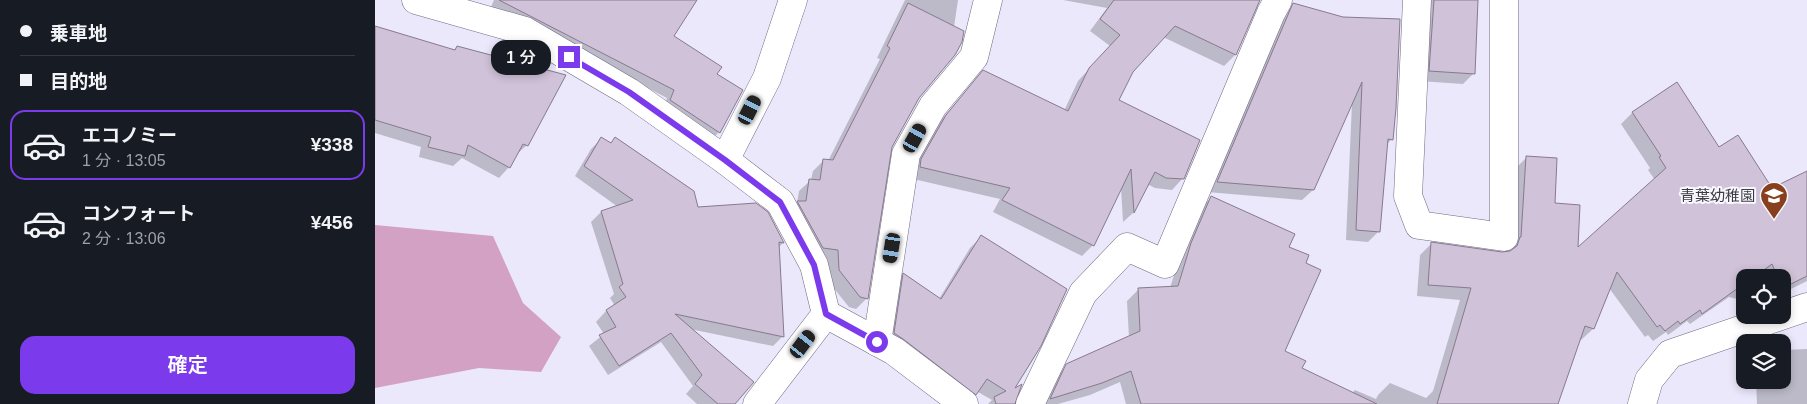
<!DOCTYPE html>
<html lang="ja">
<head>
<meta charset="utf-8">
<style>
  :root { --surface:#171b24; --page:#242831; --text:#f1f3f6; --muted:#9ea1a6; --line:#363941; --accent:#7c3aed }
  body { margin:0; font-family:Helvetica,"Noto Sans JP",sans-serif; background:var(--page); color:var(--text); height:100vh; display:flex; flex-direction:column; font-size:19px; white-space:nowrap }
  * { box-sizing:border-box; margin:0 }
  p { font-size:16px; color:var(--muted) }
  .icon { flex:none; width:28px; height:28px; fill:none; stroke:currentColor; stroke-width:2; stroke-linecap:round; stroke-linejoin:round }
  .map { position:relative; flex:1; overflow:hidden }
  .side { display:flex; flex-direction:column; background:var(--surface); width:375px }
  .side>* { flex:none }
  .banner { display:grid; align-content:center; height:110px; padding:0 20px; background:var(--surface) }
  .fabs { position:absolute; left:1361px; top:269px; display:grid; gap:10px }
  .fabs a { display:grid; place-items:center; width:55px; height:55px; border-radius:10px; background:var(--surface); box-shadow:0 2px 8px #0003; font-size:25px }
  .end { position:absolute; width:22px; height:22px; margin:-11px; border:6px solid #7c3aed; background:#fff; box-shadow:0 0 0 2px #fff }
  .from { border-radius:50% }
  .bubble { position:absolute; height:35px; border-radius:15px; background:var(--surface); box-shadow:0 2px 8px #0003; font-size:16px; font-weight:600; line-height:35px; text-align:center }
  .car { position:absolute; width:15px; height:30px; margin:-15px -8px; border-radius:6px; box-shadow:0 0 4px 1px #0007; background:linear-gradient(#222 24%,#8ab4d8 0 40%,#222 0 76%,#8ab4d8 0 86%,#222 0) }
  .banner b { display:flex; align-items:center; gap:18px; height:48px; font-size:19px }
  .banner b+b { border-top:1px solid var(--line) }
  .banner i { width:12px; height:12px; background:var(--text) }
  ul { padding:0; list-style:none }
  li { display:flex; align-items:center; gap:15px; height:70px; margin:0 10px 8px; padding:0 10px; border:2px solid transparent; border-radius:15px }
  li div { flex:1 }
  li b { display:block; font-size:19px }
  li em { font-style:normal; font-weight:600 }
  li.active { border-color:var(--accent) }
  li>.icon { width:45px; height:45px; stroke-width:1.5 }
  .primary-button { display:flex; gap:10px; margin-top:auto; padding:10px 20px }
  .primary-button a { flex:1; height:58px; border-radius:15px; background:var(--accent); color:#fff; font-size:20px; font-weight:600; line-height:58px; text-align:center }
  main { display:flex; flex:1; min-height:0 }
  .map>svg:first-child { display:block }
  .forest { fill:#d2a1c4 }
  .shadow { fill:#0003 }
  .building { fill:#d0c2d8; stroke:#877a8d }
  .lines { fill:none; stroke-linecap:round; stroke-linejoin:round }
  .minor-casing { stroke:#6e6b80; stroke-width:29 }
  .minor { stroke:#fff; stroke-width:28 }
  .route { stroke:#7c3aed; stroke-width:6 }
  .labels { text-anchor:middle; stroke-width:4; stroke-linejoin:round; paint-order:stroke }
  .poi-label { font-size:15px; fill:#3d3b45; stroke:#f8f8fd; text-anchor:end }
</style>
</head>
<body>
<main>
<section class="side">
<div class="banner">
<b><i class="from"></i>乗車地</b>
<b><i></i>目的地</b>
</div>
<ul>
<li class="active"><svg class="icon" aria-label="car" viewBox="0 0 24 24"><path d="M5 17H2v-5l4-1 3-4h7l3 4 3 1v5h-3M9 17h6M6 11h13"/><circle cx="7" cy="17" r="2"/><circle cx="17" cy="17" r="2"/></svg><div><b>エコノミー</b><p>1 分 · 13:05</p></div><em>¥338</em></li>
<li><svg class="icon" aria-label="car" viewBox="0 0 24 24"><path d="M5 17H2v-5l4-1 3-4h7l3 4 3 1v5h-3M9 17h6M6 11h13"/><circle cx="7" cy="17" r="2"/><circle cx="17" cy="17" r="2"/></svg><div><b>コンフォート</b><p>2 分 · 13:06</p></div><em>¥456</em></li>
</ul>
<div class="primary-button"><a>確定</a></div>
</section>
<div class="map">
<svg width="1432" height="404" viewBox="0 0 1432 404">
  <rect width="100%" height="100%" fill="#ebe8fc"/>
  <polygon class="forest" points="0,225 118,236 148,303 186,337 166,372 104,368 0,388"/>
  <g class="shadow">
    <polygon points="119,0 310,0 297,36 341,75 344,132 336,140 288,108 292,98 147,23 148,21 116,7"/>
    <polygon points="530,0 583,0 579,27 543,97 516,146 492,298 481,309 474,307 453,281 453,261 437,259 412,213 422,203 424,191 436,180 438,171 449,160 453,161 505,59 502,58"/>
    <polygon points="688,0 885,0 860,55 849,66 788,37 757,71 742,100 808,178 797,190 780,188 772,184 758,213 748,222 746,188 718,245 707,256 618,212 625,199 534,178 535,171 560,127 598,83 689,111 703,81 735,46 715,31 732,8"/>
    <polygon points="1049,0 1102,0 1099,73 1088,84 1044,81"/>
    <polygon points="918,5 968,19 1017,139 1011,145 1004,231 993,242 971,240 977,103 938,190 927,200 832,192 908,15"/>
    <polygon points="0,31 78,51 82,47 152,145 140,156 134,167 124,178 87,158 78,166 44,157 46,147 0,133"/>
    <polygon points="1302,83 1344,149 1396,189 1432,172 1432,281 1408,293 1408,278 1370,278 1370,301 1354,297 1315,324 1312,321 1293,335 1291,332 1278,341 1273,335 1270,337 1234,288 1218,329 1206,340 1204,339 1182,404 751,404 745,382 715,395 683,404 667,404 680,378 692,366 754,338 752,301 764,289 795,288 805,256 824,209 836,198 913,247 908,352 925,369 977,393 980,390 1001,399 1003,395 1015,383 1051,398 1058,391 1085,300 1042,296 1045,255 1056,244 1132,253 1135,249 1140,169 1152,157 1202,250 1280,180 1273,170 1275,168 1246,124 1257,113"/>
    <polygon points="240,138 322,208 408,243 403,248 408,336 398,346 315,329 359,404 322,404 311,394 318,386 286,342 233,375 214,346 229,334 221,322 231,311 240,306 235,298 239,294 216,222 226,212 243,207 200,176 216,149 226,139 235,144"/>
    <polygon points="606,237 636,390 638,404 613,404 617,400 603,392 592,404 508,345 518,285 529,274 564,299 595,248"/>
    <polygon points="1432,349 1432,404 1382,404 1381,380 1408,380 1408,350"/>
  </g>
  <g class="building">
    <polygon points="124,0 322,0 299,36 347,67 342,74 368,90 345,133 295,100 299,90"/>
    <polygon points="739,0 885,0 861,55 800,26 758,72 744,100 825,140 809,179 791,178 780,172 759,213 756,169 719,246 627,200 635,188 545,167 546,159 571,115 608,70 693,111 714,68 745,35 725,19"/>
    <polygon points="1059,0 1103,0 1100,74 1054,71"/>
    <polygon points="533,3 589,31 587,42 580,55 544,98 517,147 493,299 485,297 464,270 463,250 448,248 422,201 431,201 434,179 445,180 448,159 458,160 515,48 512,46"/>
    <polygon points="918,3 968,17 1025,19 1021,108 1018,140 1013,139 1005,232 981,230 987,82 939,190 842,182"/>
    <polygon points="0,26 80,50 82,46 191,75 153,146 148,144 135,168 93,145 90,156 53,147 56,137 0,120"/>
    <polygon points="1302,82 1344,147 1363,135 1397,188 1432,171 1432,276 1408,288 1408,278 1403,278 1397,264 1378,278 1370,278 1370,283 1327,314 1325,310 1305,324 1303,321 1290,331 1285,325 1282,327 1242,272 1219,329 1210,326 1183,404 1062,404 1096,288 1053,285 1056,242 1127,252 1135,251 1142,246 1145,237 1146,237 1151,156 1182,158 1180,203 1205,205 1203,247 1291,168 1284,157 1286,156 1257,112"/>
    <polygon points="226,137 236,143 240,137 319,191 323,207 381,203 393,212 409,243 404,242 409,337 300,314 379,382 360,404 343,404 320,384 327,375 296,333 244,366 224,335 241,327 231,310 251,297 244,287 248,284 226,211 258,200 209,166"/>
    <polygon points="836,196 920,234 914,247 934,255 931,263 946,270 910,351 931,361 927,368 1002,404 766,404 756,371 727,383 675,399 691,364 765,331 763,288 803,286 816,243"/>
    <polygon points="606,235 692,289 666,346 640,388 647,384 640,404 621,404 619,397 631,391 612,379 601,395 528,339 519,333 528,273 566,299"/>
  </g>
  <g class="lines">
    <defs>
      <g id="minor">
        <polyline points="41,0 150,31 254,92 350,160 405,202 439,265 451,314 519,351 589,404"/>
        <polyline points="1042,0 1033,196 1044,225 1129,237 1129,0"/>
        <polyline points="350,160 392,78 418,0"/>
        <polyline points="502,342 531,154 558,106 599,57 613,0"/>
        <polyline points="382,404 451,314"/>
        <polyline points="655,404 708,293 752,247 790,264 896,13 903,0"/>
        <polyline points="1267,404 1274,380 1295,354 1432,307"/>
      </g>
    </defs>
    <use href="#minor" class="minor-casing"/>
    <use href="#minor" class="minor"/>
  </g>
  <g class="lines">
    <polyline class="route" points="194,57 254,92 350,160 405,202 439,265 451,314 502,342"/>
  </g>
  <defs>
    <symbol id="school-pin" viewBox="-11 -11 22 30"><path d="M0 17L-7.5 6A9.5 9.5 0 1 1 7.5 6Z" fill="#873f1e" stroke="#f8f8fd"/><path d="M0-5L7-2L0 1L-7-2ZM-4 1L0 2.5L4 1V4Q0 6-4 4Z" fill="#fff"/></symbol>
  </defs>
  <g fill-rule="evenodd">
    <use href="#school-pin" x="1383" y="180" width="32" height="43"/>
  </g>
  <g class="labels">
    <g class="poi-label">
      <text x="1380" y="201">青葉幼稚園</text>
    </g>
  </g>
</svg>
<div class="fabs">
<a><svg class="icon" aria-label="locate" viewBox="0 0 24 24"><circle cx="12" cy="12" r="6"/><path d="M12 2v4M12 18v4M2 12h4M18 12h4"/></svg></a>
<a><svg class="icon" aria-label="layers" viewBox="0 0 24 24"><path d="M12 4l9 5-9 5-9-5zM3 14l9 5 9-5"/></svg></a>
</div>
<i class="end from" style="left:502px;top:342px"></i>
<i class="end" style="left:194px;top:57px"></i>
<div class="bubble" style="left:116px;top:40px;width:60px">1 分</div>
<i class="car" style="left:375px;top:110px;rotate:27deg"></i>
<i class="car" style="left:540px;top:138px;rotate:29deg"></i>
<i class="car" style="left:517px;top:248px;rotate:189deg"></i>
<i class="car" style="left:428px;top:344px;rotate:37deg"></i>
</div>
</main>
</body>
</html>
